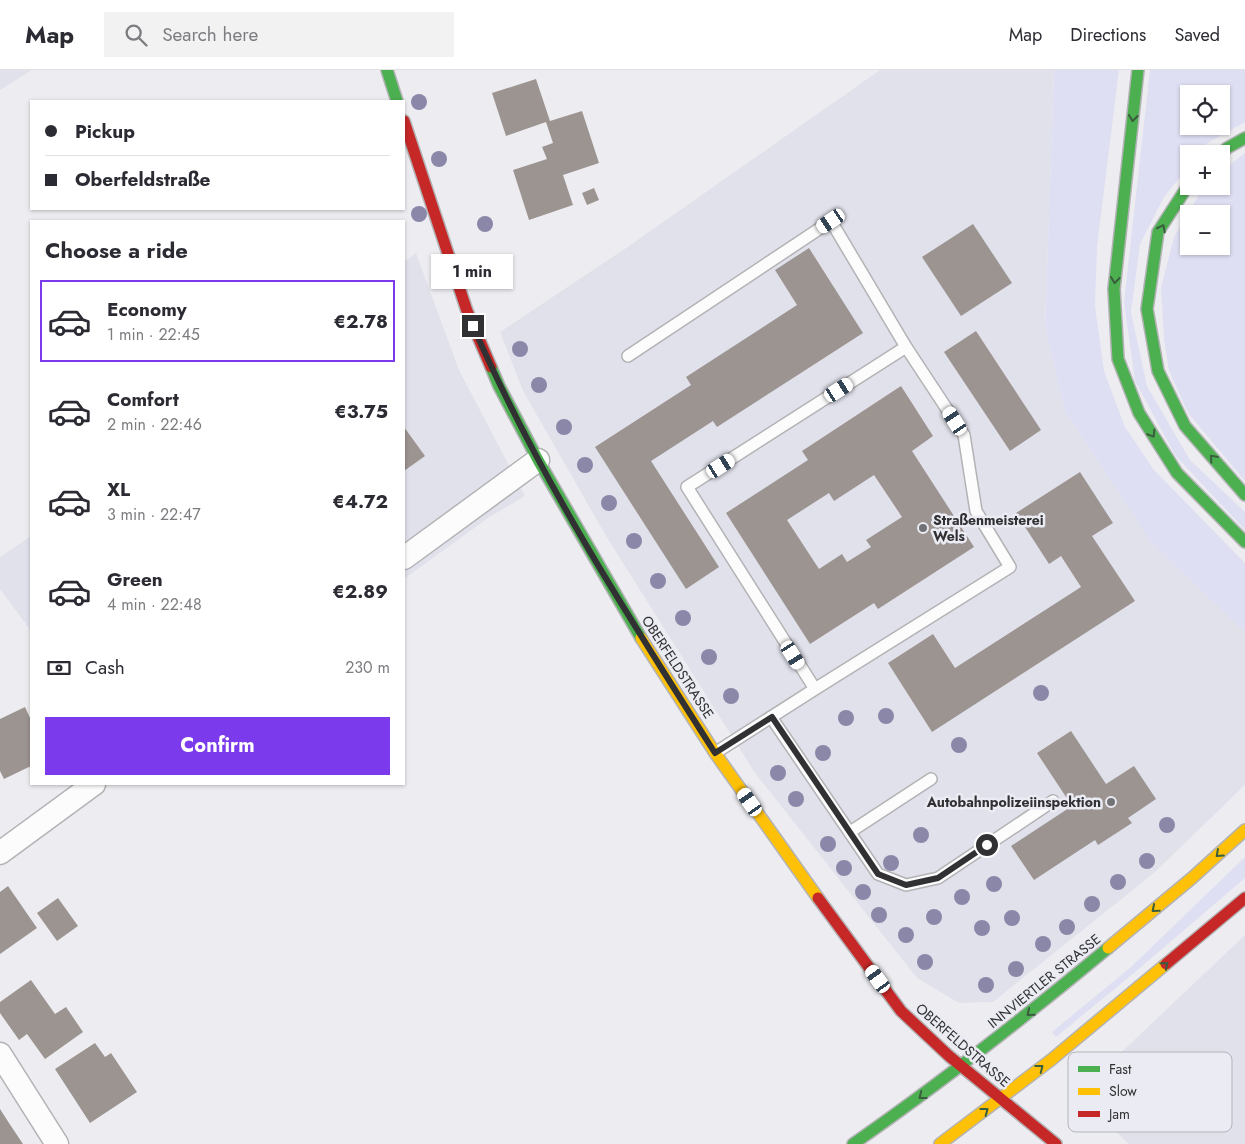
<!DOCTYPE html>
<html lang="en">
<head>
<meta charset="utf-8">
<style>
  :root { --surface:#fff; --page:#f2f2f3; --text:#2b2b33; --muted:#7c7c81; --line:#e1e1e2; --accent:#7c3aed }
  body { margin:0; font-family:Jost,sans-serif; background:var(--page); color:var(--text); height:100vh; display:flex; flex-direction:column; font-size:19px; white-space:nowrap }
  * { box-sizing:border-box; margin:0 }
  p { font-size:16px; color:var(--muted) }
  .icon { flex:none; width:28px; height:28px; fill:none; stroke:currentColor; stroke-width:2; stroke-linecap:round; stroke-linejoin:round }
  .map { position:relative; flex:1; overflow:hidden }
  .details { position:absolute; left:30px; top:150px; width:375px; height:565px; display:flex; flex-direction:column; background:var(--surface); border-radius:0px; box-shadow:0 1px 4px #0004 }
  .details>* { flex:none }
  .hud { position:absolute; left:30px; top:30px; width:375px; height:110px; border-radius:0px; box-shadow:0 1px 4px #0004; display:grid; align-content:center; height:110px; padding:0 15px; background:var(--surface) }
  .fabs { position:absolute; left:1180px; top:15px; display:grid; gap:10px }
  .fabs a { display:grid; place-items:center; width:50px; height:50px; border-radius:0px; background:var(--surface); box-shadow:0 1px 4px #0004; font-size:25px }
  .end { position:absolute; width:22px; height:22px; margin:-11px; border:6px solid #313134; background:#fff; box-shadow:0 0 0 2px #fff }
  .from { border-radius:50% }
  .bubble { position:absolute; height:35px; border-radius:0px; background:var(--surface); box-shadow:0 1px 4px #0004; font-size:16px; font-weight:700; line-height:35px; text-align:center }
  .car { position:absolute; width:15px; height:30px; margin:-15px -8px; border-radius:6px; box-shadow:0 0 4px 1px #0007; background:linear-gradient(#fff 24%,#345 0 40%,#fff 0 76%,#345 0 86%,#fff 0) }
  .hud b { display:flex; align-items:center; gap:18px; height:48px; font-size:19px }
  .hud b+b { border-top:1px solid var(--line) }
  .hud i { width:12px; height:12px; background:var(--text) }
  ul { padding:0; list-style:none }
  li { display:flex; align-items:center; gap:15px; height:82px; margin:0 10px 8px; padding:0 5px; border:2px solid transparent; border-radius:0px }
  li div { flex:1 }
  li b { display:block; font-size:19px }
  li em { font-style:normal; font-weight:700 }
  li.selected { border-color:var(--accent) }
  li>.icon { width:45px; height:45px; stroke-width:1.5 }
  h2 { padding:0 15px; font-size:22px; line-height:60px }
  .pay { display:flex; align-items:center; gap:12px; height:55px; padding:0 15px; font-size:19px }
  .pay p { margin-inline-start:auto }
  .primary-button { display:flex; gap:10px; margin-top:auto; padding:10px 15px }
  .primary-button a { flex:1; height:58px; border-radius:0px; background:var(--accent); color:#fff; font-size:20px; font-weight:700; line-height:58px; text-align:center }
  header { display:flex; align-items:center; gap:30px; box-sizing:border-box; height:70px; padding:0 25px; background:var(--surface); border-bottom:1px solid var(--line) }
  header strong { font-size:24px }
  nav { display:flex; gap:28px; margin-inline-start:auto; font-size:18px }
  .search { width:350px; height:45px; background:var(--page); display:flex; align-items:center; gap:12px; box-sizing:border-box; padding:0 18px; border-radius:0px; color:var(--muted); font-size:19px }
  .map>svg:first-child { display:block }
  .built { fill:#e1e1eb }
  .green { fill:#dfdff4; fill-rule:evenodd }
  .building { fill:#9c9491; fill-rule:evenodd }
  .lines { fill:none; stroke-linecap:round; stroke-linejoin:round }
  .lane-casing { stroke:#b3b3b6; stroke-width:14 }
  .street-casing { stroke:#b3b3b6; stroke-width:25 }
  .fast-casing { stroke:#b3b3b6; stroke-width:14 }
  .slow-casing { stroke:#b3b3b6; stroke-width:14 }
  .jam-casing { stroke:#b3b3b6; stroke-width:14 }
  .lane { stroke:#fcfcfd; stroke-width:11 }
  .street { stroke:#fcfcfd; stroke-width:22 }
  .fast { stroke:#4caf50; stroke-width:11 }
  .slow { stroke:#ffc107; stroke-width:11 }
  .jam { stroke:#c62828; stroke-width:11 }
  .tree { fill:#8a87a8 }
  .oneway { stroke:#3a5d3e }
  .route { stroke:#313134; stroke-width:6 }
  .poi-dot { fill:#737376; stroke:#ebebf3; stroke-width:2 }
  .labels { text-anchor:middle; stroke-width:5; stroke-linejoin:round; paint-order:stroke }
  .poi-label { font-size:14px; font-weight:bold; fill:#313134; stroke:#ebebf3; text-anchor:start }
  .street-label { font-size:14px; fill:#313134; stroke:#ebebf3 }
  .key { fill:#ebebf3; stroke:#b3b3ba; stroke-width:1 }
  .key-label { font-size:14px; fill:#313134 }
</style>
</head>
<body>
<header>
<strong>Map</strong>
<div class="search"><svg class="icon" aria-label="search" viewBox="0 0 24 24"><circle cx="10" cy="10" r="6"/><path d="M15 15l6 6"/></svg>Search here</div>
<nav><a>Map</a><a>Directions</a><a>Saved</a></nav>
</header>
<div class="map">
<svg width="1245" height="1074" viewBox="0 0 1245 1074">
  <rect width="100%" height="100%" fill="#ededf1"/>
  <g class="built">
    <polygon points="0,0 32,0 0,20"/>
    <polygon points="880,0 1054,0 1045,257 1065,341 1152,474 1245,562 1245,715 1154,803 993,932 959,933 917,908 755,703 606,466 523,321 500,262 629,176"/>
    <polygon points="416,183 459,300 525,426 488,448 404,509 404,192"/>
    <polygon points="31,466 31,561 0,519 0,487"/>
    <polygon points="1245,865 1245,1074 1129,1074 1099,1046 1089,1013"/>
  </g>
  <g class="green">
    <polygon points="1054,0 1119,0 1097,177 1095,236 1104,301 1125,357 1154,400 1245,493 1245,562 1152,474 1065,341 1045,257"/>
    <path d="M1150,0H1245V52L1206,74L1199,84H1189V96L1164,127L1140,174L1131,242L1147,316L1190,390L1245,442V460L1175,385L1135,311L1124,232ZM1189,24H1221V56H1189Z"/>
    <path d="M1245,83V411L1188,343L1169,301L1164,269L1161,218L1174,167L1204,116H1221V102ZM1189,144H1221V176H1189Z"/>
    <polygon points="1245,787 1245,808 1134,903 1056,967 1052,962 1131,897"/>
  </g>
  <g class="building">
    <polygon points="536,9 550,51 582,41 599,93 563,105 573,135 529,150 513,100 547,89 542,77 553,73 546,52 506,66 492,23"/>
    <polygon points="594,118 599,130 587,135 582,123"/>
    <polygon points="973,154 1012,213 961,246 922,187"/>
    <polygon points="809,178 863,263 717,357 713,351 651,391 719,497 686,519 595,377 691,315 686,307 797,235 775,200"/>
    <polygon points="976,261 1041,360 1010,381 944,282"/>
    <path d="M901,316L933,366L912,381L974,477L878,539L874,533L810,574L726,443L808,390L802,381ZM874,405L902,447L866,470L871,477L847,492L842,484L819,499L787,450L829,423L834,431Z"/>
    <polygon points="404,357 425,386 404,401"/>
    <polygon points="1080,402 1113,453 1092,466 1135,531 932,662 888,593 933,564 955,598 1081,517 1061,486 1049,494 1016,443"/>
    <polygon points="25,637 31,650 31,696 4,709 0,701 0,649"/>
    <polygon points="1071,661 1106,714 1134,696 1156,729 1128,748 1132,753 1098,775 1095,770 1034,810 1011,776 1072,736 1037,683"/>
    <polygon points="8,816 37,858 0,884 0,822"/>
    <polygon points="58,828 78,856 57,871 37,843"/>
    <polygon points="31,910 55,944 66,937 83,962 45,989 27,964 19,970 0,943 0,932"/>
    <polygon points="95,973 105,987 111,983 137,1022 90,1053 55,999"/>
    <polygon points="0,1039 9,1053 23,1074 0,1074"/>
  </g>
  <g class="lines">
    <defs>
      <g id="lane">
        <polyline points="628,286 831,151 906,277"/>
        <polyline points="771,647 878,804 906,815 938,808 1053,731"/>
        <polyline points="715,683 815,619 1010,497 976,441 964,365 906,277 687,417 815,619"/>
        <polyline points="850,762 931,709"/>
      </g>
      <g id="street">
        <polyline points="404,488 538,390"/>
        <polyline points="0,783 94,714"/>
        <polyline points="0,984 57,1074"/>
      </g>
      <g id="fast">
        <polyline points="387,0 397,31"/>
        <polyline points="1138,0 1114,219 1118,289 1139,343 1177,403 1245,472"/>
        <polyline points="1221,84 1227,78 1245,68"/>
        <polyline points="1189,114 1158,162 1147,239 1158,301 1185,356 1245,425"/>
        <polyline points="491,297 499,316 538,390 641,568"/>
        <path d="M853,1074C941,1013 1025,947 1108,878"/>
      </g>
      <g id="slow">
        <polyline points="641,568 715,683 818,828"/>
        <polyline points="1108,878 1192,808 1245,760"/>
        <polyline points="940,1074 1051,990 1166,894"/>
      </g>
      <g id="jam">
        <polyline points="404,51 467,241 491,297"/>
        <polyline points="818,828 901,941 949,986 1056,1074"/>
        <polyline points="1166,894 1245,828"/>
      </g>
    </defs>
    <use href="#lane" class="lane-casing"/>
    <use href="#street" class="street-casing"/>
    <use href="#fast" class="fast-casing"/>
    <use href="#slow" class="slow-casing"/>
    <use href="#jam" class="jam-casing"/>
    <use href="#lane" class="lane"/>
    <use href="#street" class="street"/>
    <use href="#fast" class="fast"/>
    <use href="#slow" class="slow"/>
    <use href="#jam" class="jam"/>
  </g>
  <g class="tree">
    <circle cx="419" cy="32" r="8"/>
    <circle cx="439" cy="89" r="8"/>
    <circle cx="419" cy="144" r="8"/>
    <circle cx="485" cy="154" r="8"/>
    <circle cx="520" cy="279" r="8"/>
    <circle cx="539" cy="315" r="8"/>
    <circle cx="564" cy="357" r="8"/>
    <circle cx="585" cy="395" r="8"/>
    <circle cx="609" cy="433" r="8"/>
    <circle cx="634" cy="471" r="8"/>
    <circle cx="658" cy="511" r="8"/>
    <circle cx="683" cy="548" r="8"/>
    <circle cx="709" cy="587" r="8"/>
    <circle cx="1041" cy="623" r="8"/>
    <circle cx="731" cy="626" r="8"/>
    <circle cx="886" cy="646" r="8"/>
    <circle cx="846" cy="648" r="8"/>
    <circle cx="959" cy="675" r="8"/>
    <circle cx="823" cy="683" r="8"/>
    <circle cx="778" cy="703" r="8"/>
    <circle cx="796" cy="729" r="8"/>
    <circle cx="1167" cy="755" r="8"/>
    <circle cx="921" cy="765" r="8"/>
    <circle cx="828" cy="774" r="8"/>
    <circle cx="1147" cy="791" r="8"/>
    <circle cx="891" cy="793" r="8"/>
    <circle cx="844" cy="798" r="8"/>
    <circle cx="1118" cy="812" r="8"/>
    <circle cx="994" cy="814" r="8"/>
    <circle cx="863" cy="822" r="8"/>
    <circle cx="962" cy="827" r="8"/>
    <circle cx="1092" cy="834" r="8"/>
    <circle cx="879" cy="845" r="8"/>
    <circle cx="934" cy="847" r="8"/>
    <circle cx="1012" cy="848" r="8"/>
    <circle cx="1067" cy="857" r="8"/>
    <circle cx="982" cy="858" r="8"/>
    <circle cx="906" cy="865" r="8"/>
    <circle cx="1043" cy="874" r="8"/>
    <circle cx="925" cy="892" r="8"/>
    <circle cx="1016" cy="899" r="8"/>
    <circle cx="986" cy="915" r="8"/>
  </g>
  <defs><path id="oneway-chevron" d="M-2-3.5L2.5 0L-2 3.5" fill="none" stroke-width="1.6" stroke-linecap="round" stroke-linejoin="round" transform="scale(1.25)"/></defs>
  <g class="oneway">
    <use href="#oneway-chevron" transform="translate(1133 48) rotate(96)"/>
    <use href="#oneway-chevron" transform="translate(1162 158) rotate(-63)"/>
    <use href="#oneway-chevron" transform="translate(1115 210) rotate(96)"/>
    <use href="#oneway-chevron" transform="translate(1152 364) rotate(58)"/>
    <use href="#oneway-chevron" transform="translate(1213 388) rotate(-131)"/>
    <use href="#oneway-chevron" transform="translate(1219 784) rotate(138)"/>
    <use href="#oneway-chevron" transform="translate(1155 839) rotate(140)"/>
    <use href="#oneway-chevron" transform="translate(1165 895) rotate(-40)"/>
    <use href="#oneway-chevron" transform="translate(1030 943) rotate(140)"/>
    <use href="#oneway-chevron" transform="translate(1040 998) rotate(-38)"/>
    <use href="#oneway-chevron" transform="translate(922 1026) rotate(142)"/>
    <use href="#oneway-chevron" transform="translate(985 1041) rotate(-37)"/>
  </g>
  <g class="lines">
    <path class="route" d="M473,256C539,407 627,545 715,683L772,647L878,804L906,815L938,808L987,775"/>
  </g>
  <g class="poi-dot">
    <circle cx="923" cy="458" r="5"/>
    <circle cx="1111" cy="732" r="5"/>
  </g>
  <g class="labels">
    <g class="poi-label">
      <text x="933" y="455">Straßenmeisterei<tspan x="933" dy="16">Wels</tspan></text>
      <text x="1101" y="737" text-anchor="end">Autobahnpolizeiinspektion</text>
    </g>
    <g class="street-label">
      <text transform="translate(678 597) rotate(57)" y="5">OBERFELDSTRASSE</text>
      <text transform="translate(1044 911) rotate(-39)" y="5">INNVIERTLER STRASSE</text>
      <text transform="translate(963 975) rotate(41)" y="5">OBERFELDSTRASSE</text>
    </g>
  </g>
  <rect x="1068" y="982" width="164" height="80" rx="8" class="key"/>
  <rect x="1078" y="996" width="22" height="6" fill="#4caf50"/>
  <rect x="1078" y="1018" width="22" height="7" fill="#ffc107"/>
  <rect x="1078" y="1041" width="22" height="6" fill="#c62828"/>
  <g class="key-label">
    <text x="1109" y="1004">Fast</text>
    <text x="1109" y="1026">Slow</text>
    <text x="1109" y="1049">Jam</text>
  </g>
</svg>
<div class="fabs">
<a><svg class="icon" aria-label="locate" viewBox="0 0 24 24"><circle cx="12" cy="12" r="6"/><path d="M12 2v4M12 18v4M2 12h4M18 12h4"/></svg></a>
<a>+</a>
<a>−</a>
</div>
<i class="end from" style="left:987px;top:775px"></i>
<i class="end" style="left:473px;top:256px"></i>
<div class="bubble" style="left:431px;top:184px;width:82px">1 min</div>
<i class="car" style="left:831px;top:151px;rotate:236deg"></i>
<i class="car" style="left:839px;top:320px;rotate:58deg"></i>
<i class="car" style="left:955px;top:351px;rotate:327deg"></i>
<i class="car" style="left:721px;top:396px;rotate:57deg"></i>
<i class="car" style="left:793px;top:585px;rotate:148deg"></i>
<i class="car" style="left:750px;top:732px;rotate:325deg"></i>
<i class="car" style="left:878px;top:909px;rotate:324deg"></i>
<div class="hud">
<b><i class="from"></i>Pickup</b>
<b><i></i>Oberfeldstraße</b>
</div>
<section class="details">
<h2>Choose a ride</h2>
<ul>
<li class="selected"><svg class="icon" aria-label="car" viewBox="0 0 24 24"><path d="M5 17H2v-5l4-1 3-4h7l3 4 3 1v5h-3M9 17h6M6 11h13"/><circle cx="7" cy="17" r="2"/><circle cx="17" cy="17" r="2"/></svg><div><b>Economy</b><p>1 min · 22:45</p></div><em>€2.78</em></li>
<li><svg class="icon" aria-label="car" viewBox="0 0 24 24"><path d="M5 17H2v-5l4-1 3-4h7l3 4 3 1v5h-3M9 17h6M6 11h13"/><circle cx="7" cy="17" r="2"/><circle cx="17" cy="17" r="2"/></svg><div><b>Comfort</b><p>2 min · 22:46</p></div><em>€3.75</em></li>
<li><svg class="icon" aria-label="car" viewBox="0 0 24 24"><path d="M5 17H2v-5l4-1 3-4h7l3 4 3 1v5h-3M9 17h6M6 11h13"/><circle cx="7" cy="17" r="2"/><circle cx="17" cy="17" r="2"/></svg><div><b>XL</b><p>3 min · 22:47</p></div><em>€4.72</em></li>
<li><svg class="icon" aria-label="car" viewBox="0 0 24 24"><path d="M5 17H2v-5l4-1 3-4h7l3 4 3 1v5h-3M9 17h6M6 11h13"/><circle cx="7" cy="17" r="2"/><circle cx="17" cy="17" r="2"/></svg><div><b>Green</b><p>4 min · 22:48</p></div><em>€2.89</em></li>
</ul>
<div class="pay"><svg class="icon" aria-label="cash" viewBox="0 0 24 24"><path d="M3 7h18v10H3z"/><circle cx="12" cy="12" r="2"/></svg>Cash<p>230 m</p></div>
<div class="primary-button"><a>Confirm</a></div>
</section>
</div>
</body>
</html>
